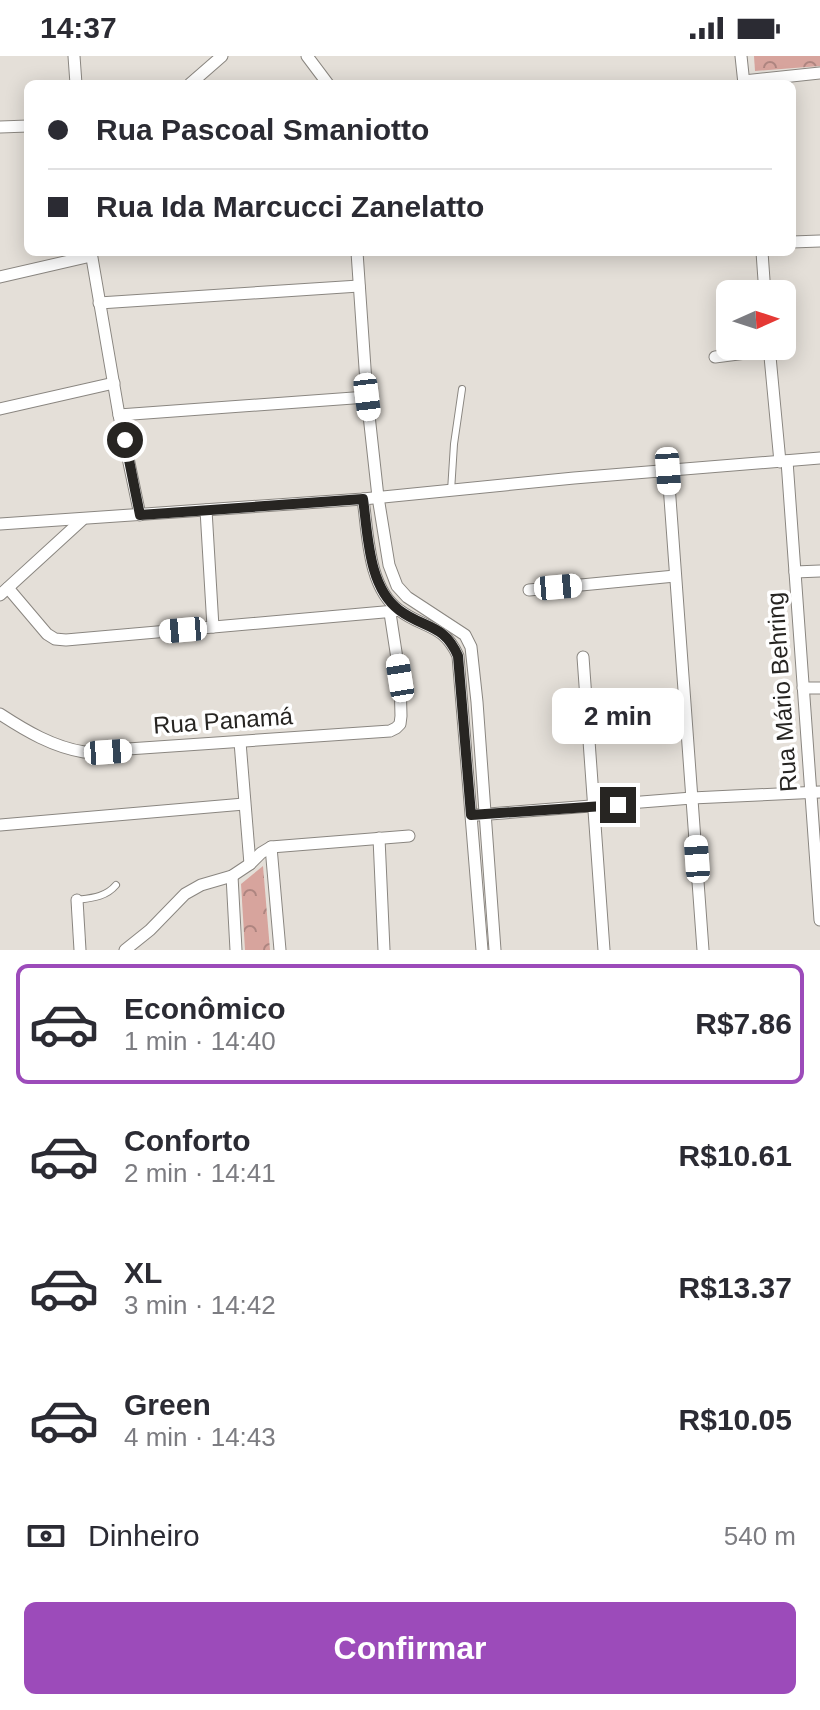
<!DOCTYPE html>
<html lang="pt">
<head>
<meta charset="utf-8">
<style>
  :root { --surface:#fff; --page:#f7f7f7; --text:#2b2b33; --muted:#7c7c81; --line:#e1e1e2; --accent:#9c4bba }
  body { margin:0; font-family:Helvetica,sans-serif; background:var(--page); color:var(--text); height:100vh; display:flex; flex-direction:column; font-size:30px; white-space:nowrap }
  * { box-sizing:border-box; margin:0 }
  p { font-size:26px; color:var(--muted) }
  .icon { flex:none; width:44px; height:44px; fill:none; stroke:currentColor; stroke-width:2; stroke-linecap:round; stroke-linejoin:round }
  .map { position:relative; height:894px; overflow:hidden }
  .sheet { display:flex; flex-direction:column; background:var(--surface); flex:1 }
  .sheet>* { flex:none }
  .banner { position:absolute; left:24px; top:24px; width:772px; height:176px; border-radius:12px; box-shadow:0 4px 20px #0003; display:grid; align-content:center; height:176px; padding:0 24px; background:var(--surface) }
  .needle { width:52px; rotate:87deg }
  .fabs { position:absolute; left:716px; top:224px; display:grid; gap:16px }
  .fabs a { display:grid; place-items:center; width:80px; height:80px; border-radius:12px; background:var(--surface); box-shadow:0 4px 20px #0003; font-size:40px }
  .end { position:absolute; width:36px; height:36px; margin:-18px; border:10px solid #272522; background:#fff; box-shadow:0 0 0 4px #fff }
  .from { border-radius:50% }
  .bubble { position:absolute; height:56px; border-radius:12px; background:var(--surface); box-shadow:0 4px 20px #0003; font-size:26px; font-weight:800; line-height:56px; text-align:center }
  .car { position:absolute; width:24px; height:48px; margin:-24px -12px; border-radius:10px; box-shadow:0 0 6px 2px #0007; background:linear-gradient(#fff 24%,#345 0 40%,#fff 0 76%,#345 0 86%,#fff 0) }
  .banner b { display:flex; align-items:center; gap:28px; height:76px; font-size:30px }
  .banner b+b { border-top:2px solid var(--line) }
  .banner i { width:20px; height:20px; background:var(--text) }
  ul { padding:14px 0 0; list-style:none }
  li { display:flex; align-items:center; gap:24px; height:120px; margin:0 16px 12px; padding:0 8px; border:4px solid transparent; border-radius:12px }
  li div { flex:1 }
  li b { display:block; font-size:30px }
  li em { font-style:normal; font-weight:800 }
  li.selected { border-color:var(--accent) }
  li>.icon { width:72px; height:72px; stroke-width:1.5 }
  .pay { display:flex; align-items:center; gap:20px; height:88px; padding:0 24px; font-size:30px }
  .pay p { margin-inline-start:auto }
  .button { display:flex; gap:16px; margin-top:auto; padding:16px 24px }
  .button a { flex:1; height:92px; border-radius:12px; background:var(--accent); color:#fff; font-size:32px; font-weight:800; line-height:92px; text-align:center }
  .status { display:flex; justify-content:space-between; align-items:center; height:56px; padding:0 40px; background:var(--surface); direction:ltr }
  .status svg { height:22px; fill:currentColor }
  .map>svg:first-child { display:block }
  .park { fill:url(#park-crowns) }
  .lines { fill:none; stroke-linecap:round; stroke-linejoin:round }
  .service-casing { stroke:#8a8680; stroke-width:8 }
  .minor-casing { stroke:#8a8680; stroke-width:13 }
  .service { stroke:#fff; stroke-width:6 }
  .minor { stroke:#fff; stroke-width:11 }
  .route { stroke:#272522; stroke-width:10 }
  .labels { text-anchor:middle; stroke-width:7; stroke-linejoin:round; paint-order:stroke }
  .street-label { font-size:24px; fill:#272522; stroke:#fff }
</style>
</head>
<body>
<div class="status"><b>14:37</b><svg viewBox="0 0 49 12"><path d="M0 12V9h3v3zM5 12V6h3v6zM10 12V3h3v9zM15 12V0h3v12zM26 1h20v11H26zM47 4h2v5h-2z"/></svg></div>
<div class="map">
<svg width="820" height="894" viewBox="0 0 820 894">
  <defs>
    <pattern id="park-crowns" width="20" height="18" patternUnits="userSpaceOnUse" patternTransform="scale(2)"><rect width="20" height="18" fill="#d7a49d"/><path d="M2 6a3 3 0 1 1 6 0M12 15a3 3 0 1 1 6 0" fill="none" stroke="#ae8580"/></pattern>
  </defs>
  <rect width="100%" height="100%" fill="#e4dfd8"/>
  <g class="park">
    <polygon points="754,0 820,0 820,10 755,15"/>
    <polygon points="263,810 270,894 245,894 241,828"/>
  </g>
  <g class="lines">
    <defs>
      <g id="service">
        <polyline points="451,435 454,388 462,333"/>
        <path d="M77,844C92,842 106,841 116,829"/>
      </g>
      <g id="minor">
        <polyline points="74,0 76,28"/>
        <polyline points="307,0 328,28"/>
        <polyline points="741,0 744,28"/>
        <polyline points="744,25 820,17"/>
        <polyline points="190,28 222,0"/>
        <polyline points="0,71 28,70"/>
        <polyline points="792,186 820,185"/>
        <polyline points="91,196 119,359 140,459"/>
        <polyline points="357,196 367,341 378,441 389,509 397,530 407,541 465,579 471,591 477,646 495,894"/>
        <polyline points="762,196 765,238"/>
        <polyline points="0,221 91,200"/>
        <polyline points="99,247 359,230"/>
        <polyline points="769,290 780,406"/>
        <polyline points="715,301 769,294"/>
        <polyline points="0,353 114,327"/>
        <polyline points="119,359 367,341"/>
        <polyline points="787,405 820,864"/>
        <polyline points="668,415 703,894"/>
        <path d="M363,443C368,478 368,532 399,554C424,573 443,567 458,600L482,894"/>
        <polyline points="206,454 213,571"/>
        <polyline points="0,468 363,443 574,422 820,402"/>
        <polyline points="795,516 820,515"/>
        <polyline points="8,532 47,578 55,583 66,584 395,555"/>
        <polyline points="529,534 675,520"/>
        <polyline points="0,539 82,464"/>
        <polyline points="583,601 604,894"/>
        <polyline points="803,632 820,632"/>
        <path d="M0,658C26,675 53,691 84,696L390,675L396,672L400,668L401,660L400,622L390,557"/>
        <polyline points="240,686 250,808"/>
        <polyline points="477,759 692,742 820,736"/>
        <polyline points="0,769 244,748"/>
        <polyline points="379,782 384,894"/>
        <polyline points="271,791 280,894"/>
        <polyline points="232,820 236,894"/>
        <polyline points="77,844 80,894"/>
        <polyline points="125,894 150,874 185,838 201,829 232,820 250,808 261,797 271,791 409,780"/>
      </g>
    </defs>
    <use href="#service" class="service-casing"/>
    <use href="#minor" class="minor-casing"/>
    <use href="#service" class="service"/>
    <use href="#minor" class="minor"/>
  </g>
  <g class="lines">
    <path class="route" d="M125,384L140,459L363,443C368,478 368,531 399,554C424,573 444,567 458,600L471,759L618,749"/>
  </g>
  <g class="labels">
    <g class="street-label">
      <text transform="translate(782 636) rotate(-94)" y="8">Rua Mário Behring</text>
      <text transform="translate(223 665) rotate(-4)" y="8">Rua Panamá</text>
    </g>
  </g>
</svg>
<div class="fabs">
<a><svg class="needle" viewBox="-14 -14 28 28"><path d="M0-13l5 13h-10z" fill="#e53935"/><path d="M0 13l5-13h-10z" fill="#7c7c81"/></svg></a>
</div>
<i class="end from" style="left:125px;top:384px"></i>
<i class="end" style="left:618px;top:749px"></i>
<div class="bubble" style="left:552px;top:632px;width:132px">2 min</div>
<i class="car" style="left:367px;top:341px;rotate:173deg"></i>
<i class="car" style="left:668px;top:415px;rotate:176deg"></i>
<i class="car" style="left:558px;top:531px;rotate:85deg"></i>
<i class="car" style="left:183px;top:574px;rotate:265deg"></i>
<i class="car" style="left:400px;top:622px;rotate:351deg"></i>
<i class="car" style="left:108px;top:696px;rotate:86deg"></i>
<i class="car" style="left:697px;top:803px;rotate:356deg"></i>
<div class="banner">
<b><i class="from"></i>Rua Pascoal Smaniotto</b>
<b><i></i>Rua Ida Marcucci Zanelatto</b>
</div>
</div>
<section class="sheet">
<ul>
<li class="selected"><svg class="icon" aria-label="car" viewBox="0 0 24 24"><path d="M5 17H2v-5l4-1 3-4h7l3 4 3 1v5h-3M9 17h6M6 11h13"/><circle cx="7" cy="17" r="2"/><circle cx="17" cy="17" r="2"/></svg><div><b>Econômico</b><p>1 min · 14:40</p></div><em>R$7.86</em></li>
<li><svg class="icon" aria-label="car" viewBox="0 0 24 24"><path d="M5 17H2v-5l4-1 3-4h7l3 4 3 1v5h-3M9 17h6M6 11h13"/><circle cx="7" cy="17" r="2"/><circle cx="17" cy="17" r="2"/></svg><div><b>Conforto</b><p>2 min · 14:41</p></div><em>R$10.61</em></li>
<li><svg class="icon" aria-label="car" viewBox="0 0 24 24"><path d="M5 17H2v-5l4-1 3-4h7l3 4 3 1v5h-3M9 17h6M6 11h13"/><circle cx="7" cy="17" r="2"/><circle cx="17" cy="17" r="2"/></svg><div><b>XL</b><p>3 min · 14:42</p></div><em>R$13.37</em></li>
<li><svg class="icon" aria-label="car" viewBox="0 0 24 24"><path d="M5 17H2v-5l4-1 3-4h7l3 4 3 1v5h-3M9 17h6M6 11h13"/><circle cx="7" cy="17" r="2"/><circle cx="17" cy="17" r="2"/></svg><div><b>Green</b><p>4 min · 14:43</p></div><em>R$10.05</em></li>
</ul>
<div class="pay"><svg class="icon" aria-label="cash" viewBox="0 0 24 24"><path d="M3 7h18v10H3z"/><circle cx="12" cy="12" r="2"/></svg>Dinheiro<p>540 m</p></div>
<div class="button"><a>Confirmar</a></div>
</section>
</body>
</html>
